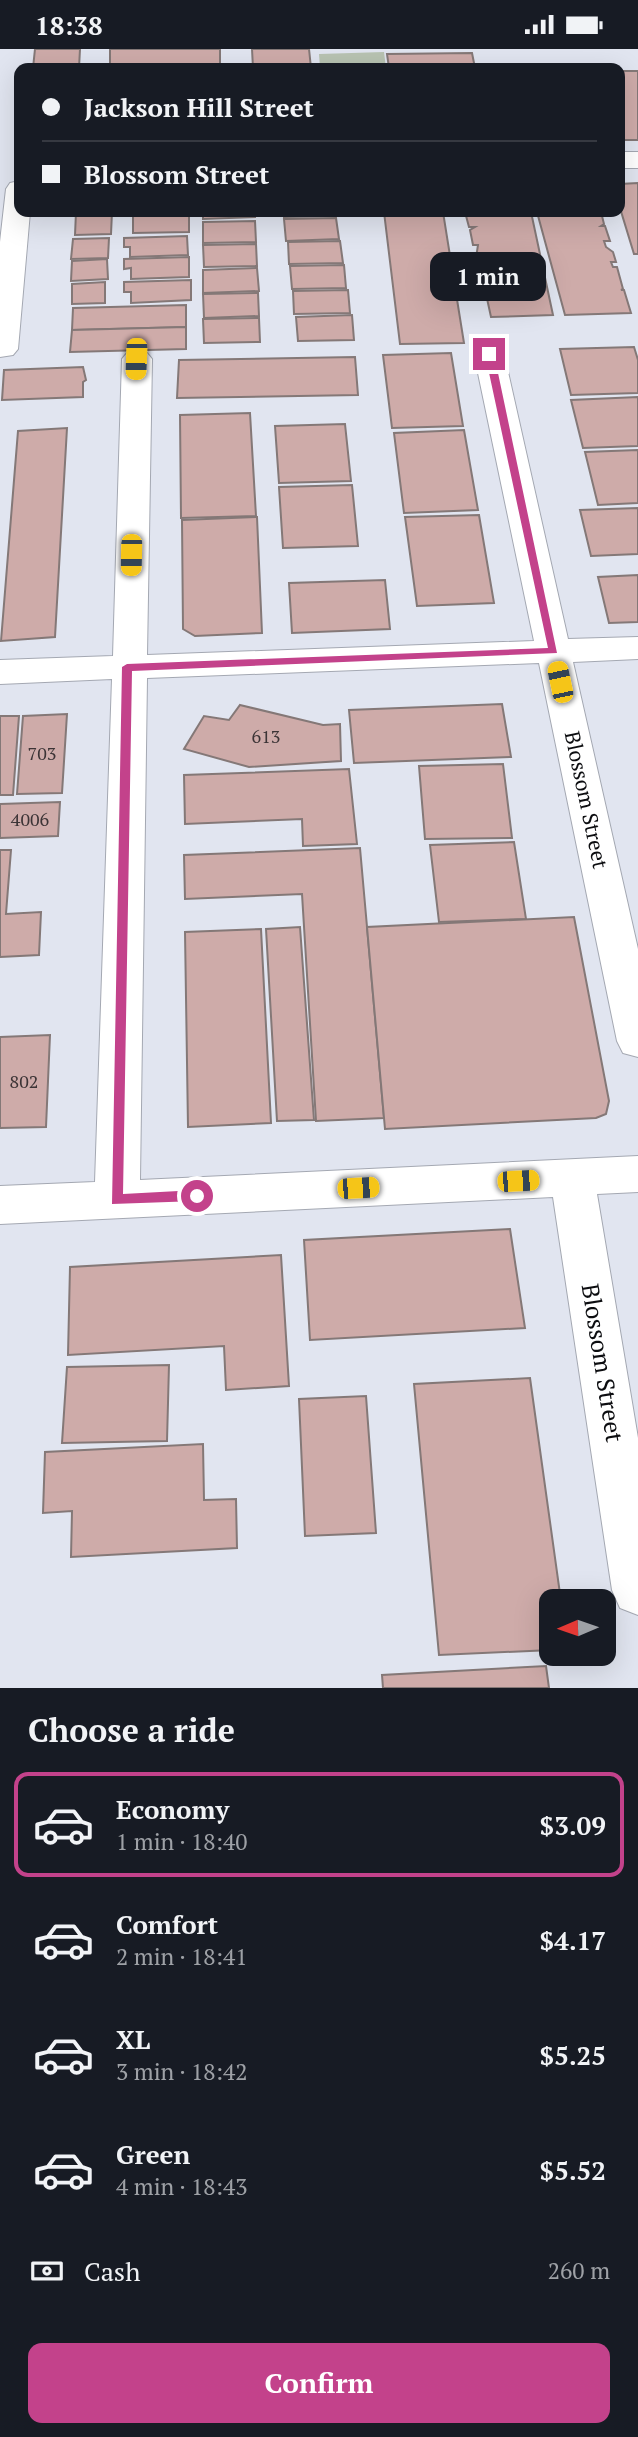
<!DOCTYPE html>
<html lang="en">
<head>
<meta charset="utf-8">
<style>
  :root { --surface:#171b24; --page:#20242c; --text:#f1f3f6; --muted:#9ea1a6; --line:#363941; --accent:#c3428b }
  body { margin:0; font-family:"PT Serif",serif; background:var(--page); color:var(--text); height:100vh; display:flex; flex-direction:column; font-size:26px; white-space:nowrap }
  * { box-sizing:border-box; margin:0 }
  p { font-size:23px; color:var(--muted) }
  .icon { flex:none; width:38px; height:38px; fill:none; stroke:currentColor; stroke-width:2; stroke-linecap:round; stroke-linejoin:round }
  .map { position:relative; height:1639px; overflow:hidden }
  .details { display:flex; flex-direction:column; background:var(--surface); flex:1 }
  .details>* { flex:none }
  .guide { position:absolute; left:14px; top:14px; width:611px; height:154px; border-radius:14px; box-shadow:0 7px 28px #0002; display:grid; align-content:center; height:154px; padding:0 28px; background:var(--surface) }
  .needle { width:46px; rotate:268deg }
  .buttons { position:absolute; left:539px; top:1540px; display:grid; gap:14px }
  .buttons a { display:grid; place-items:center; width:77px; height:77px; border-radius:14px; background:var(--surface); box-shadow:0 7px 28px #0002; font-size:35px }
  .end { position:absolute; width:32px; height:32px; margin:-16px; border:9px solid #c3428b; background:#fff; box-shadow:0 0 0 4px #fff }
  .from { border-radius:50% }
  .bubble { position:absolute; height:49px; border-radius:14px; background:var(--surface); box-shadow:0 7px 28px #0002; font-size:23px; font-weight:700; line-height:49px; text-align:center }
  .car { position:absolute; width:21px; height:42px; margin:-21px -10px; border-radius:9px; box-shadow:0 0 5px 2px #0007; background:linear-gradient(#f5c518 24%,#345 0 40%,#f5c518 0 76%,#345 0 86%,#f5c518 0) }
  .guide b { display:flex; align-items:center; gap:24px; height:66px; font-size:26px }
  .guide b+b { border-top:2px solid var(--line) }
  .guide i { width:18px; height:18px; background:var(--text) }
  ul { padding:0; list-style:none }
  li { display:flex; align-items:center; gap:21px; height:105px; margin:0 14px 10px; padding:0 14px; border:4px solid transparent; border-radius:14px }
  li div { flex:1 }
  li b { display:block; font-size:26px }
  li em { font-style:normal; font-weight:700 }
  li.active { border-color:var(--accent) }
  li>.icon { width:63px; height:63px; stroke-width:1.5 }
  h2 { padding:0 28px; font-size:32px; line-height:84px }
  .pay { display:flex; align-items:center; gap:18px; height:77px; padding:0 28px; font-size:26px }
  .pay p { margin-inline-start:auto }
  .action { display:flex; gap:14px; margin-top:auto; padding:14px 28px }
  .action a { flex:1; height:80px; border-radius:14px; background:var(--accent); color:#fff; font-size:28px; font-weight:700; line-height:80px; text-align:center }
  .status { display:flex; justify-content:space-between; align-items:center; height:49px; padding:0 35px; background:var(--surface); direction:ltr }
  .status svg { height:19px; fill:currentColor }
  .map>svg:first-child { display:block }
  .green { fill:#b8c3b2 }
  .building { fill:#ceaba9; stroke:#847877; stroke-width:2 }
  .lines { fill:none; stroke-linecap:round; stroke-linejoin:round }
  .minor-casing { stroke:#a4a8b2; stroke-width:2 }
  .minor { fill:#fff; fill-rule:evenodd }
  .route { fill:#c3428b }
  .labels { text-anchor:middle; stroke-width:5; stroke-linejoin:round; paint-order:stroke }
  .number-label { font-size:18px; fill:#3c3436 }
  .street-label { font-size:21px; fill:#0c0d10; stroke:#fff }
  .near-street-label { font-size:24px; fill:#0c0d10; stroke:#fff }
</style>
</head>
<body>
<div class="status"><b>18:38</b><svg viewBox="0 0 49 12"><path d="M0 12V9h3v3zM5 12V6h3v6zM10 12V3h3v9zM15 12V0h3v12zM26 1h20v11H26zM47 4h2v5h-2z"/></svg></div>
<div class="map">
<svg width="638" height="1639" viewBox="0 0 638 1639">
  <rect width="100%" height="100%" fill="#e1e5f0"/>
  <polygon class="green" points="384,3 386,19 320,19 319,5"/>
  <g class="building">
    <polygon points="35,0 80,0 79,19 33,19"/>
    <polygon points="110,0 220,0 220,17 110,19"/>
    <polygon points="252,0 309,0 311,19 253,19"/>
    <polygon points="472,4 475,19 389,19 387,5"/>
    <rect x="620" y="22" width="18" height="69"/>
    <polygon points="638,134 638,205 634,205 620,159 620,135"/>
    <polygon points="76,163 112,163 111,185 75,186"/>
    <polygon points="133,163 189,163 189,183 133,184"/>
    <polygon points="203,163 255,163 255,168 203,170"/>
    <polygon points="284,163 336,163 336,167 284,168"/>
    <polygon points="382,163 443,163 464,294 400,295 384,163"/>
    <polygon points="465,163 531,163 553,266 491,268 486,245 489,244 485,243 481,222 484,222 483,218 478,217 476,209 478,196 473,196 470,181 475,178 469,178"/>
    <polygon points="537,163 601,163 604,175 601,177 605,177 610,192 604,192 606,198 613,203 616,213 611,213 613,218 617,218 623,240 621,241 624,241 631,264 565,266"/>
    <polygon points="336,169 339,190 286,192 284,170"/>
    <polygon points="255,172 256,193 203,194 203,173"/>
    <polygon points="187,187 188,206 130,208 130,198 124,198 124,189"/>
    <polygon points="109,189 108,209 71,210 73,190"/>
    <polygon points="340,192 343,214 289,215 288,193"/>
    <polygon points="256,195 257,217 204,218 203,196"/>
    <polygon points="189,208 189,228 131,230 131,219 124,220 124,210"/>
    <polygon points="107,210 108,230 71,232 72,212"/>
    <polygon points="344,216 346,239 292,240 290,217"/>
    <polygon points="257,219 259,242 203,244 203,221"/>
    <polygon points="191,231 191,251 131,254 131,243 124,243 124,233"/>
    <polygon points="105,233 105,254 72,255 72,235"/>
    <polygon points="348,241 350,264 294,265 293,242"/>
    <polygon points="258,244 259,267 204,269 203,245"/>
    <polygon points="186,256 186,278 72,281 73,259"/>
    <polygon points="352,266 354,291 298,292 296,268"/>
    <polygon points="259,269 260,293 204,294 203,270"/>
    <polygon points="186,278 186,300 70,303 72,281"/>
    <polygon points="634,298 638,311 638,344 571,346 560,300"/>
    <polygon points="451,304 463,377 392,379 383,306"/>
    <polygon points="355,308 358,346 177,349 179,311"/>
    <polygon points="83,318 86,331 83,333 83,348 2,351 4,321"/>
    <polygon points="638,348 638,397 583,399 571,351"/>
    <polygon points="250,364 256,467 181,469 180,366"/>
    <polygon points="345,375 351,432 279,434 275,377"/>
    <polygon points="67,379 55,588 1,592 18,382"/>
    <polygon points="464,381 478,461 404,464 394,384"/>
    <polygon points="638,401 638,454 598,456 585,403"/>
    <polygon points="352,436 358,497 283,499 279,438"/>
    <polygon points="638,459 638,505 591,507 580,461"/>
    <polygon points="479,466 494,554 417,557 405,468"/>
    <polygon points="257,468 262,584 195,587 183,580 182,471"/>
    <polygon points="638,526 638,573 609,574 598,528"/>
    <polygon points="385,531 390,580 292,584 289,534"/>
    <polygon points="502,655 511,708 354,714 349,661"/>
    <polygon points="240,656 323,676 340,675 341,712 249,718 184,700 204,667 229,671"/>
    <polygon points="67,665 62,744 17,745 23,667"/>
    <polygon points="0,667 19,667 13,746 0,746"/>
    <polygon points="503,715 512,789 425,790 419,717"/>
    <polygon points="349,720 357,795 303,797 302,770 185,775 184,726"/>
    <polygon points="60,753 58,787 0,789 0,755"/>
    <polygon points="514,793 526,870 439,873 430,796"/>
    <polygon points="360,799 384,1069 316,1072 302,845 185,850 184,806"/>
    <polygon points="0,801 11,801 6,865 41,863 39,906 0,908"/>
    <polygon points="574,868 609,1052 606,1065 596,1069 385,1080 367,878"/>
    <polygon points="300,878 314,1071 277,1072 266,880"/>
    <polygon points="261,880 271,1074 188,1078 185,883"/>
    <polygon points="50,986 46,1078 0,1079 0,988"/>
    <polygon points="510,1180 525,1279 310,1291 304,1191"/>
    <polygon points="281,1206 289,1337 226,1341 224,1297 68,1306 70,1218"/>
    <polygon points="169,1316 167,1392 62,1394 67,1318"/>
    <polygon points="530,1329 561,1552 551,1552 551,1601 439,1606 414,1335"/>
    <polygon points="366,1347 376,1484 305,1487 299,1350"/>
    <polygon points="203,1395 204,1451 236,1450 237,1499 71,1508 72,1462 43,1464 45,1403"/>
    <polygon points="546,1617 549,1639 383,1639 382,1626"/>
  </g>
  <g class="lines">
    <defs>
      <g id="minor">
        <rect x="620" y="103" width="18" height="16"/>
        <polygon points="19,132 19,163 30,163 18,300 13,306 0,308 0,193 6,140 10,134"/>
        <polygon points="489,296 499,299 504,305 568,590 638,588 638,610 573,613 638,900 638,1008 623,1004 617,992 539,614 147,629 140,1131 638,1107 638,1143 597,1145 638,1389 638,1566 620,1559 612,1541 553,1148 0,1175 0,1137 95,1133 112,630 0,635 0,611 113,607 122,310 127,304 137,301 147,304 152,310 147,606 534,592 474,305 479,299"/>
      </g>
    </defs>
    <use href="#minor" class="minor-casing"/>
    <use href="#minor" class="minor"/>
  </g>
  <polygon class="route" points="489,302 494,305 557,604 132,622 123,1145 197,1141 203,1147 197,1152 112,1155 122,618 127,615 548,599 485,305"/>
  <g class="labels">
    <g class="number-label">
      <text x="266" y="694">613</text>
      <text x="42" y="711">703</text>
      <text x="30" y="777">4006</text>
      <text x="24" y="1039">802</text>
    </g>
    <g class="street-label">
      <text transform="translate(586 751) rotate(78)" y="7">Blossom Street</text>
    </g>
    <g class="near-street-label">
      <text transform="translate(602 1314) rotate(81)" y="8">Blossom Street</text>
    </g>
  </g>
</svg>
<div class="buttons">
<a><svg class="needle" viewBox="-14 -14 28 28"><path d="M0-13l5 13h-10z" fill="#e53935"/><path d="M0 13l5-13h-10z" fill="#9ea1a6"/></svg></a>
</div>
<i class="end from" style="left:197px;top:1147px"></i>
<i class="end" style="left:489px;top:305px"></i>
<div class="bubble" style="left:430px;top:203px;width:116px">1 min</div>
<i class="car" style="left:136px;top:310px;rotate:182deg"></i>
<i class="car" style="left:131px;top:506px;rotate:181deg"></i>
<i class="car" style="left:560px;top:633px;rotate:348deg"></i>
<i class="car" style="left:518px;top:1132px;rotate:87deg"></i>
<i class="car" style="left:358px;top:1139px;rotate:87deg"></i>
<div class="guide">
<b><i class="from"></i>Jackson Hill Street</b>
<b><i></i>Blossom Street</b>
</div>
</div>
<section class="details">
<h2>Choose a ride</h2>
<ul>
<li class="active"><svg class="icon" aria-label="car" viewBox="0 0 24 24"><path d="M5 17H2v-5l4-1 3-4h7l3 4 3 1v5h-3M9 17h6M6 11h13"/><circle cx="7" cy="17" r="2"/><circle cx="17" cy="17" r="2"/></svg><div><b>Economy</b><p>1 min · 18:40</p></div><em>$3.09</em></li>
<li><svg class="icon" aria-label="car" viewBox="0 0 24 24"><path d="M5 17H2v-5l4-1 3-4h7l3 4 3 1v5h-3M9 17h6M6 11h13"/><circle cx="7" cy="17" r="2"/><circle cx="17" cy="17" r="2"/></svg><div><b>Comfort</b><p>2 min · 18:41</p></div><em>$4.17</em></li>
<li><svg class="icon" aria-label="car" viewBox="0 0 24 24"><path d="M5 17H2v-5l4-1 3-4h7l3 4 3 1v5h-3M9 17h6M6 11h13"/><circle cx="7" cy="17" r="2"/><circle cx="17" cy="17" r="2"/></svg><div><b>XL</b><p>3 min · 18:42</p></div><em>$5.25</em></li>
<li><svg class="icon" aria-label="car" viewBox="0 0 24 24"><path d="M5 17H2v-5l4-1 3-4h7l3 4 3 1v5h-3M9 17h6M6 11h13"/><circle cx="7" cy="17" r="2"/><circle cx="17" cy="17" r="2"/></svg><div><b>Green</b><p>4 min · 18:43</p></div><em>$5.52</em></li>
</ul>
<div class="pay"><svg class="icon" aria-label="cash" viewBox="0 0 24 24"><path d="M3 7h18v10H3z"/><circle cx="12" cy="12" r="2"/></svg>Cash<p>260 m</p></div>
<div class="action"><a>Confirm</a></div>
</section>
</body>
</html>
